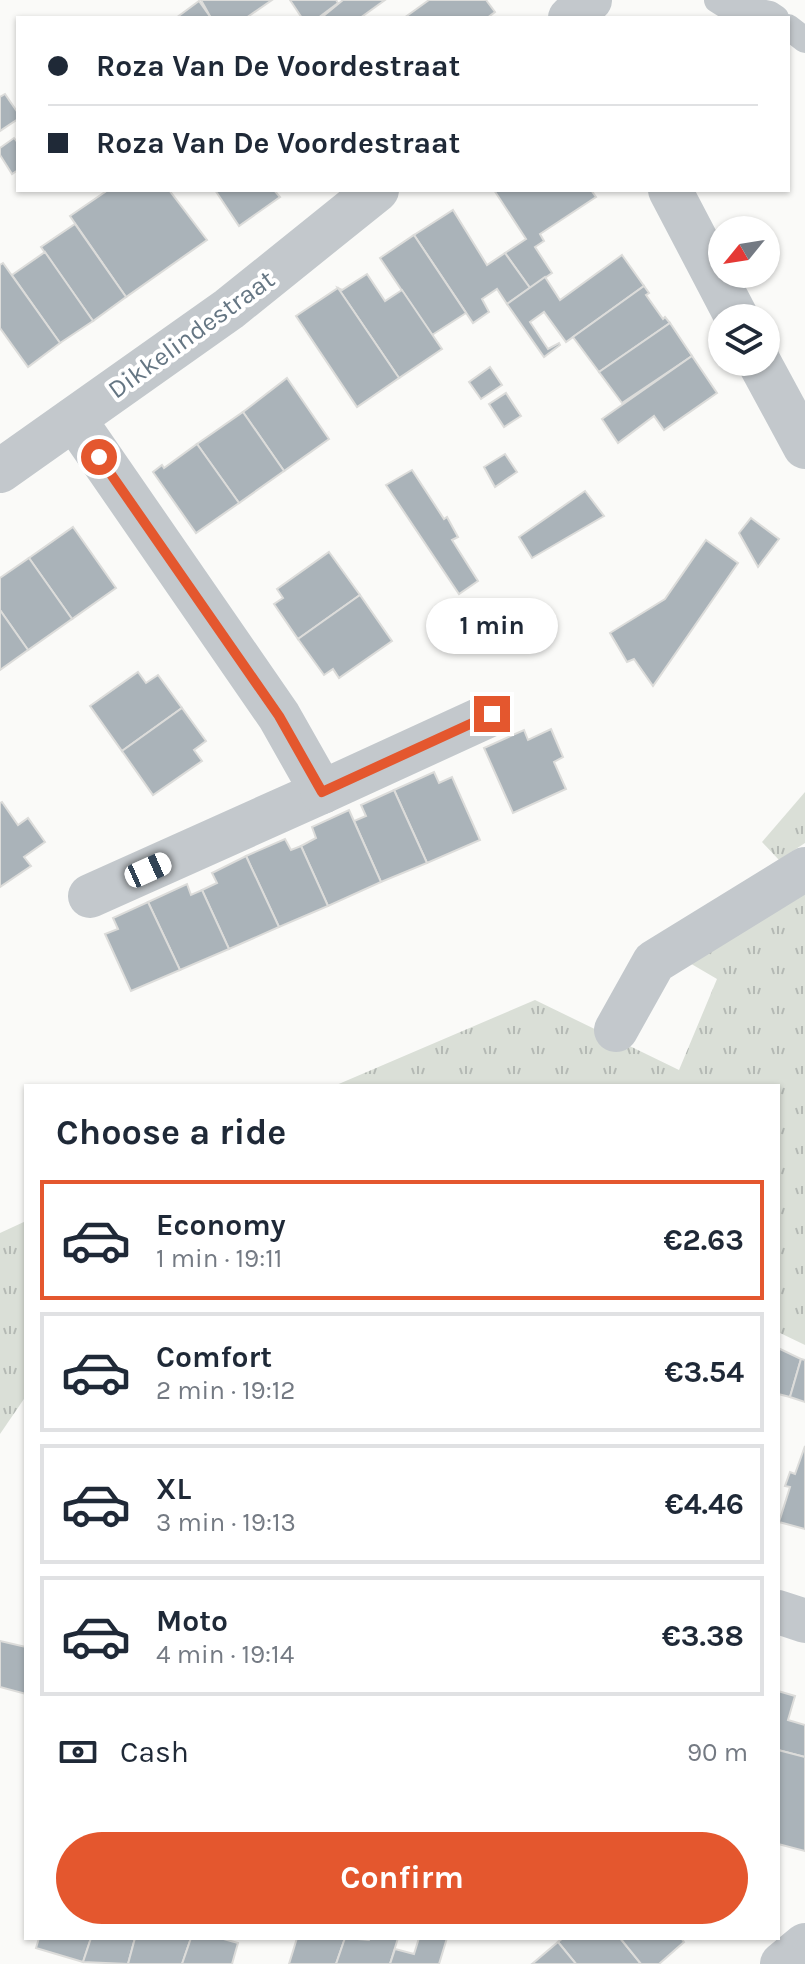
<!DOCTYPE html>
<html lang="en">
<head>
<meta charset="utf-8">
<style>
  :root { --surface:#fff; --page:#f2f2f3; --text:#1f2937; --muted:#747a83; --line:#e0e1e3; --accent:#e4572e }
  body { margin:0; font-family:Karla,sans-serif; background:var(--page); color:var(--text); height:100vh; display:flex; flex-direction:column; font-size:30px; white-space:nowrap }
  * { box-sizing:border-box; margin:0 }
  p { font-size:26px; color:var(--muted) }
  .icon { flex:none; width:44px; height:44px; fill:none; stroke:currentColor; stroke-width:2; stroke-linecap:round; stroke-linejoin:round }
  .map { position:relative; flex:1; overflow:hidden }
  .sheet { position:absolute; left:24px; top:1084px; width:756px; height:856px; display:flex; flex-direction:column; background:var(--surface); border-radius:0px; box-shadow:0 2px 6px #0004 }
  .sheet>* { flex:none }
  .banner { position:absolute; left:16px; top:16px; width:774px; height:176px; border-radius:0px; box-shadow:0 2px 6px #0004; display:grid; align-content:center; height:176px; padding:0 32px; background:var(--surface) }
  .needle { width:52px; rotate:240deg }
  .controls { position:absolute; left:708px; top:216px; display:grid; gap:16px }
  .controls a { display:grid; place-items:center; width:72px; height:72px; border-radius:50%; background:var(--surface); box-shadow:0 2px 6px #0004; font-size:40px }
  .end { position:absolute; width:36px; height:36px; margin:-18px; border:10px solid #e4572e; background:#fff; box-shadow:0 0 0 4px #fff }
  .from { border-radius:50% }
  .bubble { position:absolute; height:56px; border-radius:28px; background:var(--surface); box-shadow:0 2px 6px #0004; font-size:26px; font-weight:700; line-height:56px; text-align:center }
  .car { position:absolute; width:24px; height:48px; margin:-24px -12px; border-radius:10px; box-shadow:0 0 6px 2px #0007; background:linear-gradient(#fff 24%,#345 0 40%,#fff 0 76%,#345 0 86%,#fff 0) }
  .banner b { display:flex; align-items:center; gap:28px; height:76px; font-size:30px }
  .banner b+b { border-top:2px solid var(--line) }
  .banner i { width:20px; height:20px; background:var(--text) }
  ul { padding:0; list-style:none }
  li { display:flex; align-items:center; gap:24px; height:120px; margin:0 16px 12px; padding:0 16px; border:4px solid var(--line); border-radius:0px }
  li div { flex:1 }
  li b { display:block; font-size:30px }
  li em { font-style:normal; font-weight:700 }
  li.active { border-color:var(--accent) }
  li>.icon { width:72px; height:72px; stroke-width:1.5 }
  h2 { padding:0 32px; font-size:36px; line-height:96px }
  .pay { display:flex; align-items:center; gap:20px; height:88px; padding:0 32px; font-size:30px }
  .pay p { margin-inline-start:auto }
  .cta { display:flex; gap:16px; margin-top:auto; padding:16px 32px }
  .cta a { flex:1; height:92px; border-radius:48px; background:var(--accent); color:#fff; font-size:32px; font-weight:700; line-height:92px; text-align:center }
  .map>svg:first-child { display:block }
  .grass { fill:url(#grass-tufts) }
  .building { fill:#aab3b9; stroke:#dcdcda; stroke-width:2 }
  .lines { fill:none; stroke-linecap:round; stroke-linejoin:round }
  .service { stroke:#c3c8cc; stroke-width:26 }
  .minor { stroke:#c3c8cc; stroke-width:44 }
  .route { stroke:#e4572e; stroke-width:10 }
  .labels { text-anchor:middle; stroke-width:8; stroke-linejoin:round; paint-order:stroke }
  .street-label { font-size:26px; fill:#657683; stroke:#fff }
</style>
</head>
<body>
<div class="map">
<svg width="805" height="1964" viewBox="0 0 805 1964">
  <defs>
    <pattern id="grass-tufts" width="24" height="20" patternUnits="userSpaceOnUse" patternTransform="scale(2)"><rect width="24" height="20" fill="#dadfd7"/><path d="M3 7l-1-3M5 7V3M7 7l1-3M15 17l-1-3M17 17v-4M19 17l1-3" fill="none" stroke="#b4b9b4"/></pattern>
  </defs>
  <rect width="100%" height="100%" fill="#fafaf8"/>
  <g class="grass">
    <polygon points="805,792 805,843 779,860 762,842"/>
    <polygon points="805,892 805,1345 778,1332 778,1086 334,1086 535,1000 679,1070 717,979 688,962"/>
    <polygon points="26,1221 26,1396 0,1434 0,1233"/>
  </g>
  <g class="building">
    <polygon points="201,0 272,0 246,18 211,18"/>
    <polygon points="290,0 336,0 338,3 318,18 302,18"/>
    <polygon points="343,0 385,0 360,18 321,18"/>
    <polygon points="429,0 486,0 495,12 487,18 404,18"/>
    <polygon points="199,1 211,18 176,18"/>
    <polygon points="5,94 18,113 18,119 0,131 0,97"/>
    <polygon points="14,138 18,143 18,170 12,174 0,155 0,148"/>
    <polygon points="108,190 169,190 207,240 126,297 70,216"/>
    <polygon points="215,190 274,190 280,197 239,226"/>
    <polygon points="494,190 591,190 596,197 540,234 544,241 535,247 552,273 530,288 505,253 526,239"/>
    <polygon points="453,210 487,265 505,253 530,288 507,304 497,289 482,299 489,312 473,323 414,235"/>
    <polygon points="75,224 126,297 93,321 41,247"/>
    <polygon points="414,235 466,313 432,335 380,258"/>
    <polygon points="45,252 93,321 60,343 12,275"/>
    <polygon points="622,255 644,286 566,342 544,312 530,322 548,349 559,343 560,345 544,357 507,304 545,277 560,300"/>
    <polygon points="3,263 60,343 28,367 0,328 0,265"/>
    <polygon points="367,274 385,301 402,290 442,349 399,378 338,288 342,290"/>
    <polygon points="644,286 649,293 646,295 663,319 665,317 670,323 599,372 573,337"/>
    <polygon points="338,288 399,378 357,407 296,316"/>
    <polygon points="670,323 692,356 622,403 599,372"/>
    <polygon points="692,356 717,393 664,430 654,416 618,443 602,419"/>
    <polygon points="490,367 502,385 481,399 469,382"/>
    <polygon points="287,378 329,439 284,471 243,412"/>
    <polygon points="506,393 521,416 504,427 489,404"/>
    <polygon points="243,412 284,471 239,503 197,444"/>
    <polygon points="197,444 239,503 196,533 153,472 162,465 164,468"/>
    <polygon points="505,454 517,472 495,487 484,467"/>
    <polygon points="412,470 444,519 447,517 458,537 452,540 478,581 459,594 386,485"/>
    <polygon points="585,491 604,516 532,558 519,537"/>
    <polygon points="751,518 779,539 758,567 739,533"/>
    <polygon points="73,527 116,588 72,619 29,558"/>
    <polygon points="706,540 738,563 653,686 634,659 627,662 610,633 665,599"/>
    <polygon points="329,552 360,595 298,639 274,604 283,598 277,589"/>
    <polygon points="29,558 72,619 28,650 0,610 0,578"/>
    <polygon points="360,595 392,641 339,678 333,669 324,675 298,639"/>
    <polygon points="0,610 28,650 0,670"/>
    <polygon points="138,672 146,683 158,675 182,708 122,751 90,706"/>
    <polygon points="182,708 206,741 194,750 202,761 153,795 122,751"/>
    <polygon points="551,729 563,757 554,762 566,789 513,813 484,748 524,730 528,740"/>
    <polygon points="434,772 439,783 452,777 480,840 427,863 394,790"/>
    <polygon points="394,790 427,863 381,882 354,821 366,816 361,805"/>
    <polygon points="2,802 18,825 28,818 45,842 24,857 31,866 0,887 0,803"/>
    <polygon points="349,810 381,882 328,906 301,846 316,838 312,827"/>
    <polygon points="285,839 291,850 301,846 328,906 279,927 246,856"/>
    <polygon points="246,856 279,927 229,949 202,890 217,883 212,873"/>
    <polygon points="187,884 191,895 202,890 229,949 180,970 148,902"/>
    <polygon points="148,902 180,970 131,991 105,934 118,929 113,918"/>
    <polygon points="778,1348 801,1359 790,1397 778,1394"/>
    <polygon points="801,1359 805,1360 805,1402 790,1397"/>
    <polygon points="805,1446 805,1529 779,1522 790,1487 785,1486 790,1472 795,1474"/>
    <polygon points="0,1641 26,1647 26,1694 0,1687"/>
    <polygon points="778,1691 795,1696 788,1720 805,1725 805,1757 778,1750"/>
    <polygon points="778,1750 805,1757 805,1851 778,1844"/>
    <polygon points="39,1938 91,1938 83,1962 36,1948"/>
    <polygon points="91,1938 135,1938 128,1964 83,1962"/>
    <polygon points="135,1938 191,1938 182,1964 128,1964"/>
    <polygon points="191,1938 220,1938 238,1943 232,1964 182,1964"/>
    <polygon points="297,1938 345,1938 336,1964 289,1964"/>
    <polygon points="345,1938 369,1940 370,1938 398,1938 390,1964 336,1964"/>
    <polygon points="419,1938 447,1938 439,1964 390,1964 395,1949 414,1954"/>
    <polygon points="563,1938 620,1938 641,1964 576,1964 558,1942"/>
    <polygon points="620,1938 681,1938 684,1942 659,1964 641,1964"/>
    <polygon points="558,1942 576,1964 532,1964"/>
  </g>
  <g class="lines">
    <g class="service">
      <polyline points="717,0 725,5 770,14 776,18"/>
      <polyline points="788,27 805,40"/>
    </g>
    <g class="minor">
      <polyline points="570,18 590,0"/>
      <polyline points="670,190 737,318"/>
      <polyline points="759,362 805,447"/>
      <polyline points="74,419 279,716 322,792 90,896"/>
      <polyline points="0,471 229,309 377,190"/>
      <polyline points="322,792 492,714"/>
      <polyline points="616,1030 654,962 805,869"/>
      <polyline points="778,1612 805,1621"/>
      <polyline points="782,1964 805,1945"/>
    </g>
  </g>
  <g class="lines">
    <polyline class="route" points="99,457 279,716 322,792 492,714"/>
  </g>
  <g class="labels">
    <g class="street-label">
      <text transform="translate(191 334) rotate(-36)" y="9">Dikkelindestraat</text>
    </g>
  </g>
</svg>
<div class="controls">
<a><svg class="needle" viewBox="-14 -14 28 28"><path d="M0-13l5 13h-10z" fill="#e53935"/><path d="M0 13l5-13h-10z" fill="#747a83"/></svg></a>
<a><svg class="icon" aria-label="layers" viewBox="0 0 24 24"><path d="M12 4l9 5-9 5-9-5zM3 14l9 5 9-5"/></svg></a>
</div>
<i class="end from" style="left:99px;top:457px"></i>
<i class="end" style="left:492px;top:714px"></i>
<div class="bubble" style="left:426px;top:598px;width:132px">1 min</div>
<i class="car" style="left:148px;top:870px;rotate:66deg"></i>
<div class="banner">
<b><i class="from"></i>Roza Van De Voordestraat</b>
<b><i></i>Roza Van De Voordestraat</b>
</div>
<section class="sheet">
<h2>Choose a ride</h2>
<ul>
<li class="active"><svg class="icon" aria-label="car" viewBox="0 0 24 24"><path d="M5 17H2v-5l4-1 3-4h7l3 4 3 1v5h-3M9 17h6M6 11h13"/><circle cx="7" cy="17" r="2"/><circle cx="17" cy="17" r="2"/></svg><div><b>Economy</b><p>1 min · 19:11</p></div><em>€2.63</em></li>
<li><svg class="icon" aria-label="car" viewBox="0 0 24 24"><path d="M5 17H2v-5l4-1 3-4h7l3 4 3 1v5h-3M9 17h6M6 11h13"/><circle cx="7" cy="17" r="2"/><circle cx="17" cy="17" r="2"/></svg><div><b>Comfort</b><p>2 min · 19:12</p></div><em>€3.54</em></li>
<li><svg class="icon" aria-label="car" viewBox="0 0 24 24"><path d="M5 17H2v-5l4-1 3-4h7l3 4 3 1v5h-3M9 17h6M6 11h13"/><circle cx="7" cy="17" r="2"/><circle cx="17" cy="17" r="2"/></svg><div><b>XL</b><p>3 min · 19:13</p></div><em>€4.46</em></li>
<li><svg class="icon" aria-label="car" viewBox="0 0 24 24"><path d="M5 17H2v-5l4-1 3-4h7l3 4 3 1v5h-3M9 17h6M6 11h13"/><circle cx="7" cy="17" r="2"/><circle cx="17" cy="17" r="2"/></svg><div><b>Moto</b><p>4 min · 19:14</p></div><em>€3.38</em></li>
</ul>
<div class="pay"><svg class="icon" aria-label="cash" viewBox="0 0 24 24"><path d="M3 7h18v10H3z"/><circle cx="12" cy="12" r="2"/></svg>Cash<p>90 m</p></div>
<div class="cta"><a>Confirm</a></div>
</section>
</div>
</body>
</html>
